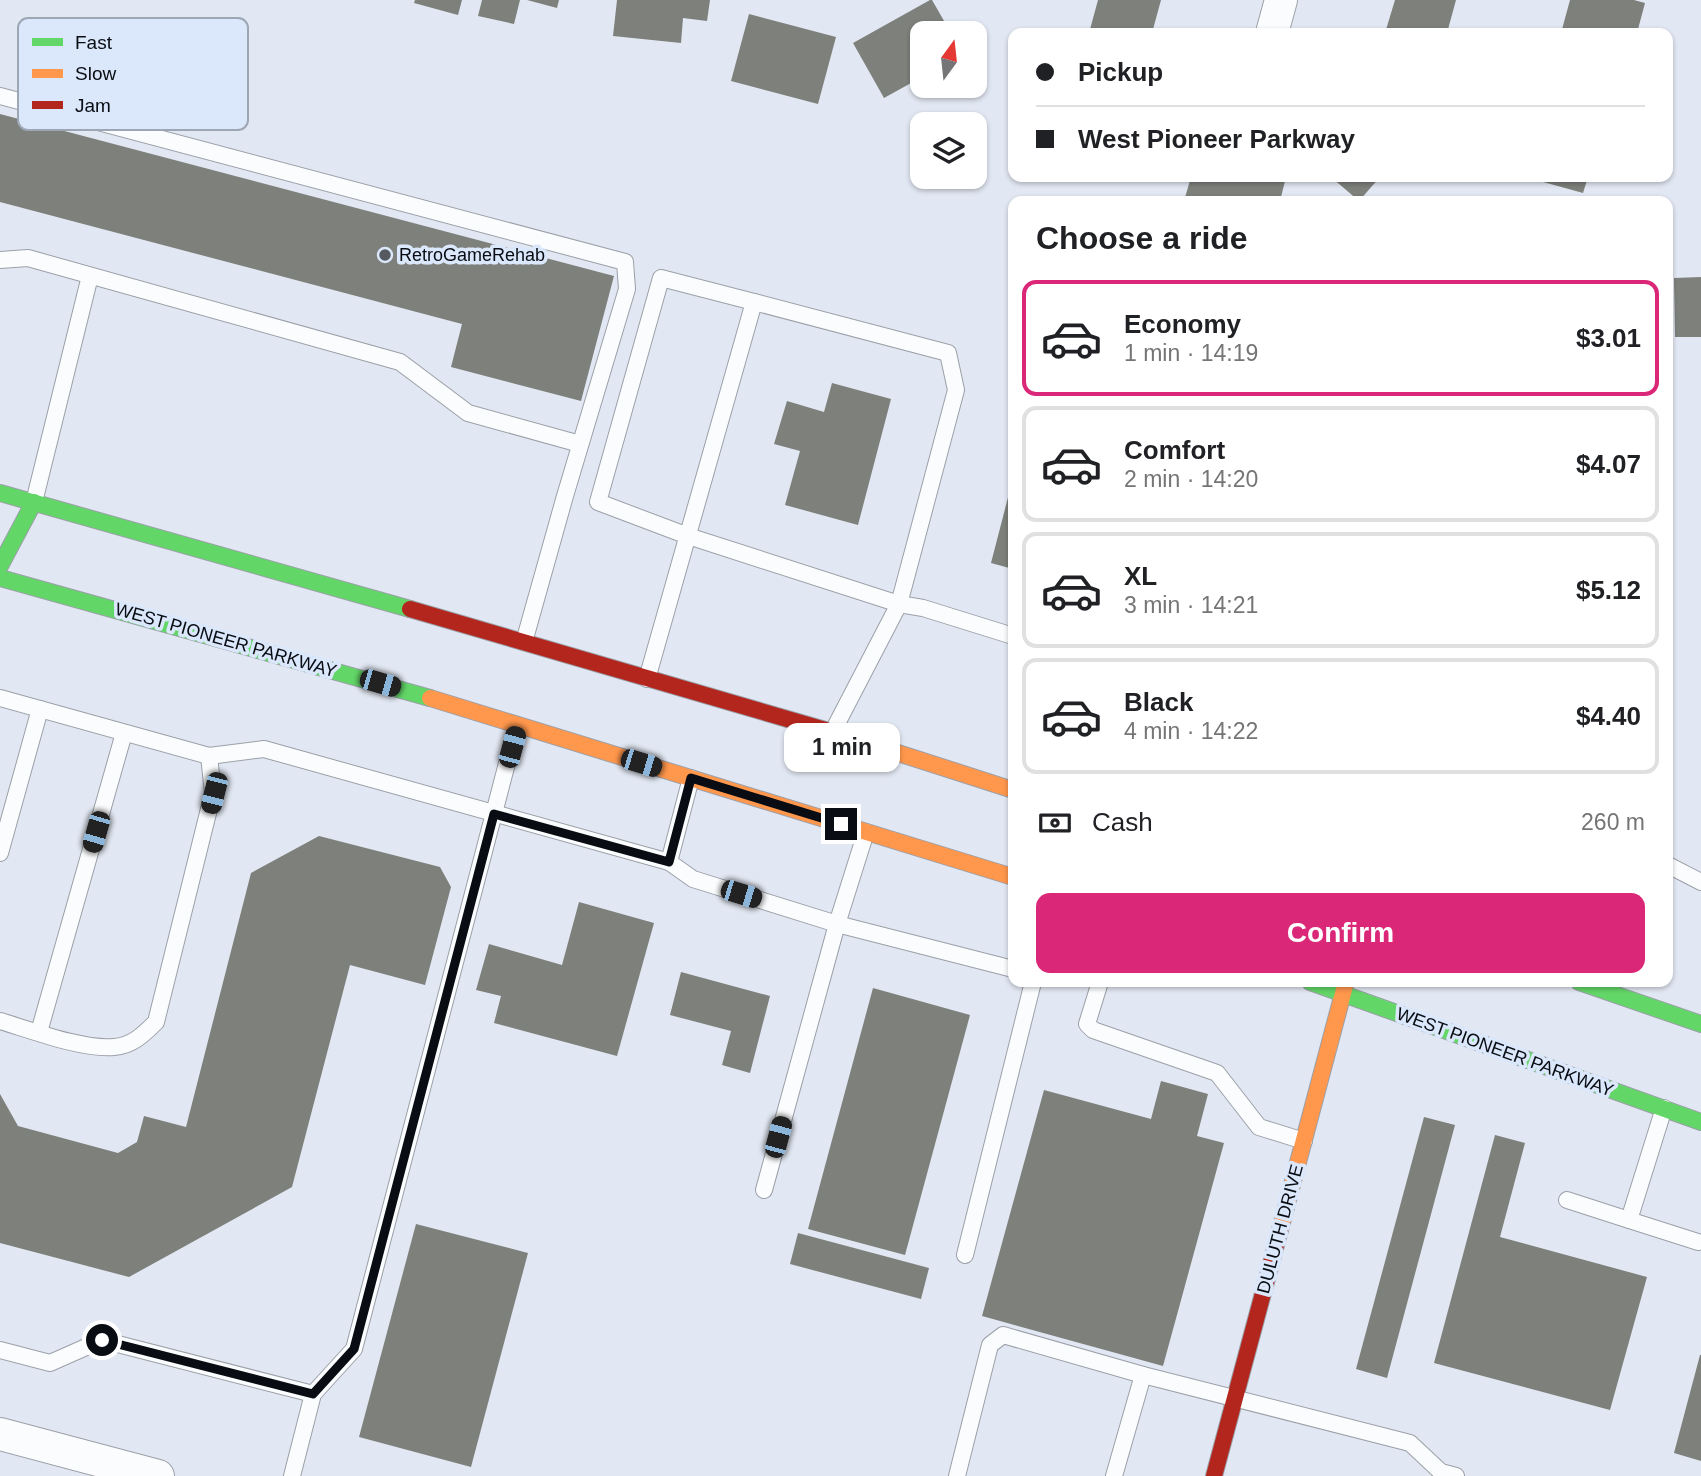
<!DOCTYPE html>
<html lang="en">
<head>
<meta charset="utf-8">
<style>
  :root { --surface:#fff; --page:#f2f2f2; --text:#202124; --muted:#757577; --line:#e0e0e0; --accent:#db2777 }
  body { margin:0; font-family:Helvetica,sans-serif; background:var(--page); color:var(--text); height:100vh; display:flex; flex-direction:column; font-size:26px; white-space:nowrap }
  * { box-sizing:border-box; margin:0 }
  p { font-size:23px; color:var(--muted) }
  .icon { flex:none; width:38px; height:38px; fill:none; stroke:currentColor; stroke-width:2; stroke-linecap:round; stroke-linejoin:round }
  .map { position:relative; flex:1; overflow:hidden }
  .drawer { position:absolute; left:1008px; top:196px; width:665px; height:791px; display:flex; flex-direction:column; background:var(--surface); border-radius:14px; box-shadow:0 2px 5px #0004 }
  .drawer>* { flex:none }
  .top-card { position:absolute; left:1008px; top:28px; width:665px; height:154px; border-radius:14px; box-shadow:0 2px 5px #0004; display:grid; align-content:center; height:154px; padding:0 28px; background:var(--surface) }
  .needle { width:46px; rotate:15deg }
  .fabs { position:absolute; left:910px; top:21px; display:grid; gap:14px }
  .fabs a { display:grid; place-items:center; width:77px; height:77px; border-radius:14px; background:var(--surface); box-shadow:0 2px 5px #0004; font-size:35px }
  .end { position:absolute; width:32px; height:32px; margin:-16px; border:9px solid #090d13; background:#fff; box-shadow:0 0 0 4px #fff }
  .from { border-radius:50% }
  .bubble { position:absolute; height:49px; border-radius:14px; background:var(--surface); box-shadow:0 2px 5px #0004; font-size:23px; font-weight:700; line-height:49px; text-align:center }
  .car { position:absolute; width:21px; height:42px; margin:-21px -10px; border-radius:9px; box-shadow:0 0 5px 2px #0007; background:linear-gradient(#222 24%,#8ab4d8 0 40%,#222 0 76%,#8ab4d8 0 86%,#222 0) }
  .top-card b { display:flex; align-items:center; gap:24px; height:66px; font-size:26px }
  .top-card b+b { border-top:2px solid var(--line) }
  .top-card i { width:18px; height:18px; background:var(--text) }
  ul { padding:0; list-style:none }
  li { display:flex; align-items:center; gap:21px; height:116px; margin:0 14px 10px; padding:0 14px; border:4px solid var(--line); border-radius:14px }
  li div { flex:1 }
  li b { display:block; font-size:26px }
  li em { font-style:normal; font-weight:700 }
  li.on { border-color:var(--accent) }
  li>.icon { width:63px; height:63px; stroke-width:1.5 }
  h2 { padding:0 28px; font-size:32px; line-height:84px }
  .pay { display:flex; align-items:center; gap:18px; height:77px; padding:0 28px; font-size:26px }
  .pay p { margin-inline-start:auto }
  .primary-button { display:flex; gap:14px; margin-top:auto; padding:14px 28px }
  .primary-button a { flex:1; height:80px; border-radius:14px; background:var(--accent); color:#fff; font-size:28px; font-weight:700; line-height:80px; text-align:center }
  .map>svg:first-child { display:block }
  .building { fill:#7d807b }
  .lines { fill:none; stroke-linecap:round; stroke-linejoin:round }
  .lane-casing { stroke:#9ba0a8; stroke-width:18 }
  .street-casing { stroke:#9ba0a8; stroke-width:34 }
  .fast-casing { stroke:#9ba0a8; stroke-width:18 }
  .slow-casing { stroke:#9ba0a8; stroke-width:18 }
  .jam-casing { stroke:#9ba0a8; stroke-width:18 }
  .lane { stroke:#fbfcfd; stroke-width:16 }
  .street { stroke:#fbfcfd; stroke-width:32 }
  .fast { stroke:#63d668; stroke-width:16 }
  .slow { stroke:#ff974d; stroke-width:16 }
  .jam { stroke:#b3261e; stroke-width:16 }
  .route { stroke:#090d13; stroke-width:9 }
  .poi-dot { fill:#555a61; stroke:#dbe7fa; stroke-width:2.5 }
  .labels { text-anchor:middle; stroke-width:7; stroke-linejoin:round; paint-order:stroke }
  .poi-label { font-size:18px; fill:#090d13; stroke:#dbe7fa; text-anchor:start }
  .street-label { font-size:18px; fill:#090d13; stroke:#dbe7fa }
  .key { fill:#dbe7fa; stroke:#9ca6b5; stroke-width:2 }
  .key-label { font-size:19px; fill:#090d13 }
</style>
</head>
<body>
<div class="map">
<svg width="1701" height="1476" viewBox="0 0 1701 1476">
  <rect width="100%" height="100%" fill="#e2e8f3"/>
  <g class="building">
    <polygon points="415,0 462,0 458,15 414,3"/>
    <polygon points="482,0 520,0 514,24 478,16"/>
    <polygon points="527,0 559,0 557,8"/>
    <polygon points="617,0 710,0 707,21 683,18 681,43 613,36"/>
    <polygon points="930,0 932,0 951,33 922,33 922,77 884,98 853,43"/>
    <polygon points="1098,0 1161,0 1152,33 1089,33"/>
    <polygon points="1395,0 1456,0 1447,33 1385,33"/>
    <polygon points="1570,0 1634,0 1645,3 1637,33 1561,33"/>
    <polygon points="749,14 836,37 818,104 731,81"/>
    <polygon points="0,114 614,276 581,401 451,367 462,324 0,202"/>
    <polygon points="1191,177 1286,177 1280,201 1184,201"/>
    <polygon points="1331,177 1380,177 1359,201"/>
    <polygon points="1537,177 1588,177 1583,193 1536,180"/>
    <polygon points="1701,277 1701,337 1675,337 1674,278"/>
    <polygon points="832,383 891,399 858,525 785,505 800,451 774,444 787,401 824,412"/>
    <polygon points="1012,482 1013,482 1013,569 991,563"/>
    <polygon points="319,836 440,867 451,887 425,985 350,965 292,1187 129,1277 0,1243 0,1094 18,1126 118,1153 137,1142 144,1116 186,1127 251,873"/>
    <polygon points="579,902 654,923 617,1056 494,1023 501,996 476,990 489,944 562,965"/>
    <polygon points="681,972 770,996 750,1073 722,1065 731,1031 670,1015"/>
    <polygon points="873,988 970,1015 905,1255 808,1229"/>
    <polygon points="1161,1081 1208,1094 1197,1136 1224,1143 1163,1366 982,1316 1044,1090 1151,1119"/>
    <polygon points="1424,1117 1455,1125 1387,1378 1356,1369"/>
    <polygon points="1495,1135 1525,1143 1500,1237 1647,1277 1610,1410 1434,1363"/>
    <polygon points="416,1224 528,1253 471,1467 359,1437"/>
    <polygon points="798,1233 929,1268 921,1299 790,1264"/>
    <polygon points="1700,1355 1701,1355 1701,1461 1674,1453"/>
  </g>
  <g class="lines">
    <defs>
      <g id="lane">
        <polyline points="0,96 625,262 627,289 565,496 524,642"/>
        <polyline points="0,260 28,258 400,362 468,413 580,444"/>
        <polyline points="754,302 948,353 956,390 899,604 832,733"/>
        <polyline points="34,502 90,276"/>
        <polyline points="647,679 754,302 661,278 598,502 688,536 899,604 923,608 1013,636"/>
        <polyline points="0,698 209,756 264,749 669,862 691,778"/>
        <polyline points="0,853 40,709"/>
        <polyline points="669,862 693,879 837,924 866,832"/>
        <polyline points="1668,865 1701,882"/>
        <polyline points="1100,982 1087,1024 1093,1030 1217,1073 1259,1127 1304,1141"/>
        <path d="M0,1021C31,1030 83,1050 114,1047C132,1046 144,1034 156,1022L213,793L209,756"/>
        <polyline points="39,1032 124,733"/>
        <polyline points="1664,1108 1629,1220 1698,1242"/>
        <polyline points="764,1190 837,924 1013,969"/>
        <polyline points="1567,1200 1629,1220"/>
        <polyline points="965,1255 1033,982"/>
        <polyline points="0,1350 50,1363 102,1340 313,1394 354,1349 517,725"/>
        <polyline points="292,1476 313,1394"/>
        <polyline points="957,1476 990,1345 1003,1335 1143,1375 1410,1443 1441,1472 1456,1476"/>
        <polyline points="1114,1476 1143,1375"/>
      </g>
      <g id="street">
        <polyline points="1272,33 1281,0"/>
        <polyline points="0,1434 158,1476"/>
      </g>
      <g id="fast">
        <polyline points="0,493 410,609"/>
        <polyline points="0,566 34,502"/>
        <polyline points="0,578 430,698"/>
        <polyline points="1310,982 1701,1122"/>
        <polyline points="1579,982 1701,1024"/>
      </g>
      <g id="slow">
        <polyline points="430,698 1013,877"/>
        <polyline points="839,734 1013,790"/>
        <polyline points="1280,1230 1346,982"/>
      </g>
      <g id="jam">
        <polyline points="410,609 839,734"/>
        <polyline points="1214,1476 1280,1230"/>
      </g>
    </defs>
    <use href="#lane" class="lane-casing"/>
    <use href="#street" class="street-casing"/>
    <use href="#fast" class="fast-casing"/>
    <use href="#slow" class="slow-casing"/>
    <use href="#jam" class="jam-casing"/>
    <use href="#lane" class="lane"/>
    <use href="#street" class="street"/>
    <use href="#fast" class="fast"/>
    <use href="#slow" class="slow"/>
    <use href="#jam" class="jam"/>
  </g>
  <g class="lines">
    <polyline class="route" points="102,1340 313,1394 354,1349 494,814 669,862 691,778 841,824"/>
  </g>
  <circle class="poi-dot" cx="385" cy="255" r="7"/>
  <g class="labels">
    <g class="poi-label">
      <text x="399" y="261">RetroGameRehab</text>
    </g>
    <g class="street-label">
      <text transform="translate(226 640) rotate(16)" y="6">WEST PIONEER PARKWAY</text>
      <text transform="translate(1505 1052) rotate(20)" y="6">WEST PIONEER PARKWAY</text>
      <text transform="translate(1280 1229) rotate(-75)" y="6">DULUTH DRIVE</text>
    </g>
  </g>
  <rect x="18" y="18" width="230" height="112" rx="10" class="key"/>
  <rect x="32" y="38" width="31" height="8" fill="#63d668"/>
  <rect x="32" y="69" width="31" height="9" fill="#ff974d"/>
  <rect x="32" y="101" width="31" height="8" fill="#b3261e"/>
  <g class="key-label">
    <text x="75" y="49">Fast</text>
    <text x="75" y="80">Slow</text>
    <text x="75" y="112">Jam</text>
  </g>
</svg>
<div class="fabs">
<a><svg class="needle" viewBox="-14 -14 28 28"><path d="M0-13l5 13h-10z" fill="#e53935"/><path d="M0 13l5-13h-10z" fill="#757577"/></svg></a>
<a><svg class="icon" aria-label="layers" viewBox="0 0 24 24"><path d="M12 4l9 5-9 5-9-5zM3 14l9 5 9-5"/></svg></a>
</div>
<i class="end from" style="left:102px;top:1340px"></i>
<i class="end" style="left:841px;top:824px"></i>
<div class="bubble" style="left:784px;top:723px;width:116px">1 min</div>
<i class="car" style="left:380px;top:683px;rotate:106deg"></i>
<i class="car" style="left:512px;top:747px;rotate:15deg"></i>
<i class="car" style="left:641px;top:763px;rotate:107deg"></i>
<i class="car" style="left:214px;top:793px;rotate:194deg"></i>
<i class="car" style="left:96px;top:832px;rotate:196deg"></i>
<i class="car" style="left:741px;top:894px;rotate:107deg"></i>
<i class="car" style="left:778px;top:1137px;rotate:15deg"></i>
<div class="top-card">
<b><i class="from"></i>Pickup</b>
<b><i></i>West Pioneer Parkway</b>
</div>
<section class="drawer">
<h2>Choose a ride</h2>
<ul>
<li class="on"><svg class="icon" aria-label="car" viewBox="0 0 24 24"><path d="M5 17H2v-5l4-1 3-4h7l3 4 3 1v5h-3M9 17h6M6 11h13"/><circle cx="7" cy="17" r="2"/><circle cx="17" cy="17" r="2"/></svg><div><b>Economy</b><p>1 min · 14:19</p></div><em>$3.01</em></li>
<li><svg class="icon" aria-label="car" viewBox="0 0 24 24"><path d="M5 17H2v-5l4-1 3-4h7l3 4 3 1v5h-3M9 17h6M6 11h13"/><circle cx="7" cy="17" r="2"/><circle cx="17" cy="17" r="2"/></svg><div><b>Comfort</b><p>2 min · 14:20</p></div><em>$4.07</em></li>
<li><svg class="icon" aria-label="car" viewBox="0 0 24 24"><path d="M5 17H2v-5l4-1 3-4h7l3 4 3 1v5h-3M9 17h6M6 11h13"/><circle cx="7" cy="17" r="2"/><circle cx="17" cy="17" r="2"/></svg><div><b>XL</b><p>3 min · 14:21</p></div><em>$5.12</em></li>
<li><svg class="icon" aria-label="car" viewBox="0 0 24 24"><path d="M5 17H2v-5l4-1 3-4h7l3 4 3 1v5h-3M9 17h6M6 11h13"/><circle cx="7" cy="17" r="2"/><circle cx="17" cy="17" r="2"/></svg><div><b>Black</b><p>4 min · 14:22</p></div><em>$4.40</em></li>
</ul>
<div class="pay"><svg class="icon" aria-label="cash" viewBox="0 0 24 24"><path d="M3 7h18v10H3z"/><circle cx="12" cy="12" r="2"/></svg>Cash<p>260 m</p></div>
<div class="primary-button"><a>Confirm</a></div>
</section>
</div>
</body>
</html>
